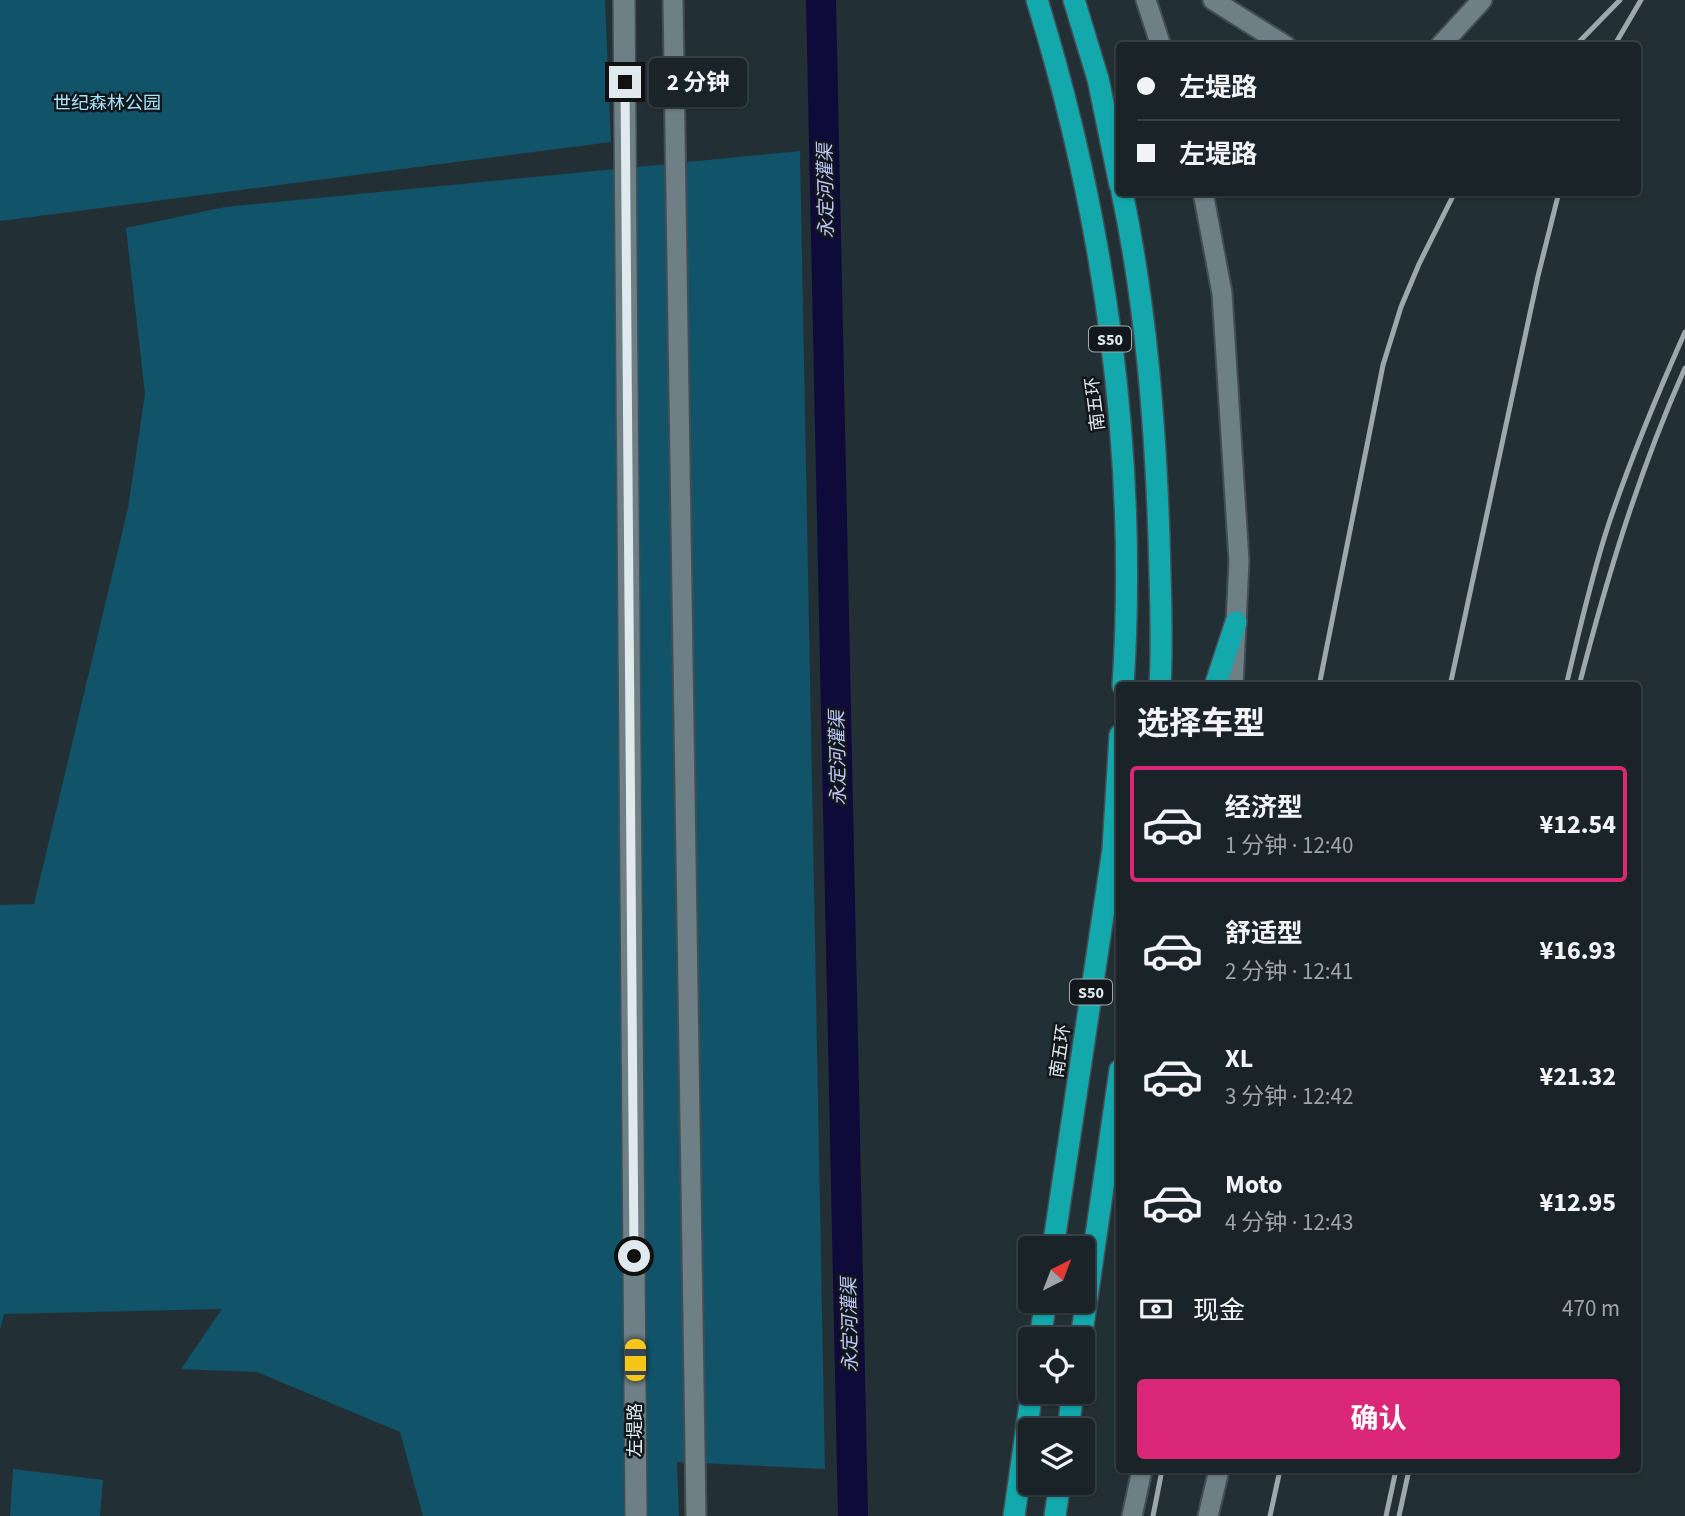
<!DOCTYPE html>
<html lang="zh">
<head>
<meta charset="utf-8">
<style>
  :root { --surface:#1a2428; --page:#273034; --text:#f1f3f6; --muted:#9fa4a8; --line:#384145; --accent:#db2777 }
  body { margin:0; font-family:"Source Sans 3","Noto Sans SC",sans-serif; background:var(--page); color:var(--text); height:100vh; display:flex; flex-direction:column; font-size:26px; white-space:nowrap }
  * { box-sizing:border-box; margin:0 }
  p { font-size:23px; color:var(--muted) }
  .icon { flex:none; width:38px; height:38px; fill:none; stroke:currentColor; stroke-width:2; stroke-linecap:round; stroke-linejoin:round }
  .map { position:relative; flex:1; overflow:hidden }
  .panel { position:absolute; left:1116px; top:682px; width:525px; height:791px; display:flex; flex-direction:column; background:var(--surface); border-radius:7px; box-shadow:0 2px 5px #0004,0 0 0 2px var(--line) }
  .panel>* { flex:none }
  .banner { position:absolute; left:1116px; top:42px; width:525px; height:154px; border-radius:7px; box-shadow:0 2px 5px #0004,0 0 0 2px var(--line); display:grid; align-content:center; height:154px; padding:0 21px; background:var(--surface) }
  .needle { width:46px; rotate:42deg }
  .tools { position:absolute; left:1018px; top:1236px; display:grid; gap:14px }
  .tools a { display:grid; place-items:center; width:77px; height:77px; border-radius:7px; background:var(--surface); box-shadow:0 2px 5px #0004,0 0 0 2px var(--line); font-size:35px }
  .end { position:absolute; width:32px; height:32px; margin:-16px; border:9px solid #e0e9ed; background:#111; box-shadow:0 0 0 4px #111 }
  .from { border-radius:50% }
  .bubble { position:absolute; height:49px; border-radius:7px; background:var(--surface); box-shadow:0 2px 5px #0004,0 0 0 2px var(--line); font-size:23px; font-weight:700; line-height:49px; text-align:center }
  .car { position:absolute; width:21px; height:42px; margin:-21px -10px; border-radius:9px; box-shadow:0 0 5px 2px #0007; background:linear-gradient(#f5c518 24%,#345 0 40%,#f5c518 0 76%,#345 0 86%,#f5c518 0) }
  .banner b { display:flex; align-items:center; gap:24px; height:66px; font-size:26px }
  .banner b+b { border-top:2px solid var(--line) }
  .banner i { width:18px; height:18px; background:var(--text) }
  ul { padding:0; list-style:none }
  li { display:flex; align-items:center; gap:21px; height:116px; margin:0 14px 10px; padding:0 7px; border:4px solid transparent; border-radius:7px }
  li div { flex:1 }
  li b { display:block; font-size:26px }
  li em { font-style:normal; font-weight:700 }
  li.current { border-color:var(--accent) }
  li>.icon { width:63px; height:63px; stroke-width:1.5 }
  h2 { padding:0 21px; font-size:32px; line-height:84px }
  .pay { display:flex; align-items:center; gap:18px; height:77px; padding:0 21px; font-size:26px }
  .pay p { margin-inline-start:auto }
  .primary-button { display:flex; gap:14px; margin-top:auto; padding:14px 21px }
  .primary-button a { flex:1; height:80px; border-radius:7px; background:var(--accent); color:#fff; font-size:28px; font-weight:700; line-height:80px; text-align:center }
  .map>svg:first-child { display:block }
  .green { fill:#115368 }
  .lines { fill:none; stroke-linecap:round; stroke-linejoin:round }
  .river { stroke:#0e0a3a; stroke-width:30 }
  .minor-casing { stroke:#424e54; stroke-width:23 }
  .secondary-casing { stroke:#424e54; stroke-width:24 }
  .motorway-casing { stroke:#424e54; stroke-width:24 }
  .minor { stroke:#6e7f85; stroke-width:19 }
  .secondary { stroke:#6e7f85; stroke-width:21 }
  .motorway { stroke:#12a8ac; stroke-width:21 }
  .rail { stroke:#9da8ad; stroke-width:5 }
  .route { stroke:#e0e9ed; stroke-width:9 }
  .labels { text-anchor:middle; stroke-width:5; stroke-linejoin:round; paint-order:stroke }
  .shield { fill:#11171a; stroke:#a2aaae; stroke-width:2 }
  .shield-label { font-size:16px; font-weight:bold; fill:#e0e9ed }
  .park-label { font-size:18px; fill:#a5e3fb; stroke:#11171a }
  .street-label { font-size:18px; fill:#e0e9ed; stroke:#11171a }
  .water-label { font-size:19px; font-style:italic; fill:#bfc6f8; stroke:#11171a }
</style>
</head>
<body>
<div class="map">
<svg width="1685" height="1516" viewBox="0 0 1685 1516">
  <rect width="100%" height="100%" fill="#223036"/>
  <g class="green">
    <polygon points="0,0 605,0 611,142 0,221"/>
    <polygon points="800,151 825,1469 677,1462 679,1516 423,1516 400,1432 257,1372 181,1369 222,1309 4,1314 0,1330 0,905 34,904 128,508 145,394 126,228 225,207"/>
    <polygon points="13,1469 103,1480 100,1516 10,1516"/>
  </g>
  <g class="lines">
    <polyline class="river" points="821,0 853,1516"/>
    <defs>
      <g id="minor">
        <polyline points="673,0 696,1516"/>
        <polyline points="1146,0 1161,46"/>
        <polyline points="1213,0 1286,46"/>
        <polyline points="1440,46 1482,0"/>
        <polyline points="1203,192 1222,293 1239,561 1233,686"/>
        <polyline points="1132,1516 1142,1470"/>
        <polyline points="1208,1516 1219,1470"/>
      </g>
      <polyline id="secondary" points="624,0 636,1516"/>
      <g id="motorway">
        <path d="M1037,0C1105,221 1138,455 1123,686"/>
        <polyline points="1074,0 1098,79 1120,185"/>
        <path d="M1122,192C1146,306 1155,421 1159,537C1160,587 1163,636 1160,686"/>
        <polyline points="1215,686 1236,622"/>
        <polyline points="1053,1248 1113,849 1120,735"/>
        <polyline points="1040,1339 1046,1300"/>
        <polyline points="1081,1339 1120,1070"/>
        <polyline points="1068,1430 1073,1391"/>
        <polyline points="1014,1516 1032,1391"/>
        <polyline points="1055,1516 1060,1482"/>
      </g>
    </defs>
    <use href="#minor" class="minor-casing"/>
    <use href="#secondary" class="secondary-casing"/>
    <use href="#motorway" class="motorway-casing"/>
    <use href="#minor" class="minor"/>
    <use href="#secondary" class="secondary"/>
    <use href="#motorway" class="motorway"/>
    <g class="rail">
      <polyline points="1575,46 1620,0"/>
      <polyline points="1614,46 1641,0"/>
      <polyline points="1319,686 1383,365 1401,307 1419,264 1455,192"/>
      <polyline points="1450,686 1538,276 1559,192"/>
      <path d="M1566,686C1579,632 1591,578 1608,526C1630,460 1657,395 1685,332"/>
      <path d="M1579,686C1607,577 1639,471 1685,368"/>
      <polyline points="1153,1516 1162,1470"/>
      <polyline points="1270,1516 1280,1470"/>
      <polyline points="1386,1516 1396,1470"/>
      <polyline points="1399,1516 1409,1470"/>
    </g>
  </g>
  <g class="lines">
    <polyline class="route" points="625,82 634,1256"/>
  </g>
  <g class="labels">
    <g class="shield">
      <rect x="1089" y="326.5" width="42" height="25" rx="5"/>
      <rect x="1070" y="979.5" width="42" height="25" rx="5"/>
    </g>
    <g class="shield-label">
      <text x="1110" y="345">S50</text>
      <text x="1091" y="998">S50</text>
    </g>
    <g class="park-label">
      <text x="107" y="109">世纪森林公园</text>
    </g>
    <g class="street-label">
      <text transform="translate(1095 404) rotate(-97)" y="6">南五环</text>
      <text transform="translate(1060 1051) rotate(-82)" y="6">南五环</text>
      <text transform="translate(635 1430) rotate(-90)" y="6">左堤路</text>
    </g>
    <g class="water-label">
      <text transform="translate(825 191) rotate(-91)" y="7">永定河灌渠</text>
      <text transform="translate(837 758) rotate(-91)" y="7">永定河灌渠</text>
      <text transform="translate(849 1325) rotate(-91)" y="7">永定河灌渠</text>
    </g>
  </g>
</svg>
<div class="tools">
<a><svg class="needle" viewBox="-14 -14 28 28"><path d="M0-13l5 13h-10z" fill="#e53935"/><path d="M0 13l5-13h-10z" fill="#9fa4a8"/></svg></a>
<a><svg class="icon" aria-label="locate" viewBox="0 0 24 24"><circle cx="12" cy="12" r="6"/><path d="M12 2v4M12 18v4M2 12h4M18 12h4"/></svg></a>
<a><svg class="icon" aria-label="layers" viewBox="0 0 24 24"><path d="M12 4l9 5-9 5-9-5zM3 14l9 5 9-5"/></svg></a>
</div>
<i class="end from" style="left:634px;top:1256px"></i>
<i class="end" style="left:625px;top:82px"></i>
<div class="bubble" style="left:649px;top:58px;width:98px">2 分钟</div>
<i class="car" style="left:635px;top:1360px;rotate:0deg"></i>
<div class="banner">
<b><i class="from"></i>左堤路</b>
<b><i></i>左堤路</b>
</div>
<section class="panel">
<h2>选择车型</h2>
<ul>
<li class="current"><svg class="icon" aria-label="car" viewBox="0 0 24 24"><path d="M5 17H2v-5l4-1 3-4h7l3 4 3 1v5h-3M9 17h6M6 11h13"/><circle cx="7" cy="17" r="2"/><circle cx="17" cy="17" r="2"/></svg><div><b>经济型</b><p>1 分钟 · 12:40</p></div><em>¥12.54</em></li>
<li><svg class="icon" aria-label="car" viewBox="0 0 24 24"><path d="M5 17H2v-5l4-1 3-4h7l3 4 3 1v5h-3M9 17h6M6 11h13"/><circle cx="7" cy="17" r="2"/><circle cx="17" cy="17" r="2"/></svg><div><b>舒适型</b><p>2 分钟 · 12:41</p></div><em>¥16.93</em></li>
<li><svg class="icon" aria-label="car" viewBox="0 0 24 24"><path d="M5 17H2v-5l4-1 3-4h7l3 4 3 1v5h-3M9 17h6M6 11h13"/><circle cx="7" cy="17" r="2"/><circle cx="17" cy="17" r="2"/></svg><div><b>XL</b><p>3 分钟 · 12:42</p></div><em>¥21.32</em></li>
<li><svg class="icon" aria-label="car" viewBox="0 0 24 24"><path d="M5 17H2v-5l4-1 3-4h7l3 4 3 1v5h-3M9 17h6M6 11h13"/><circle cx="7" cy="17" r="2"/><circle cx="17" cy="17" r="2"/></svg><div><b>Moto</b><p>4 分钟 · 12:43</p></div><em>¥12.95</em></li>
</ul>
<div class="pay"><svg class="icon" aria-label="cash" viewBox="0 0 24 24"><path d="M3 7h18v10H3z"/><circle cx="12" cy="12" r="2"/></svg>现金<p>470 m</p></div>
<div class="primary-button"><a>确认</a></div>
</section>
</div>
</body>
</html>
